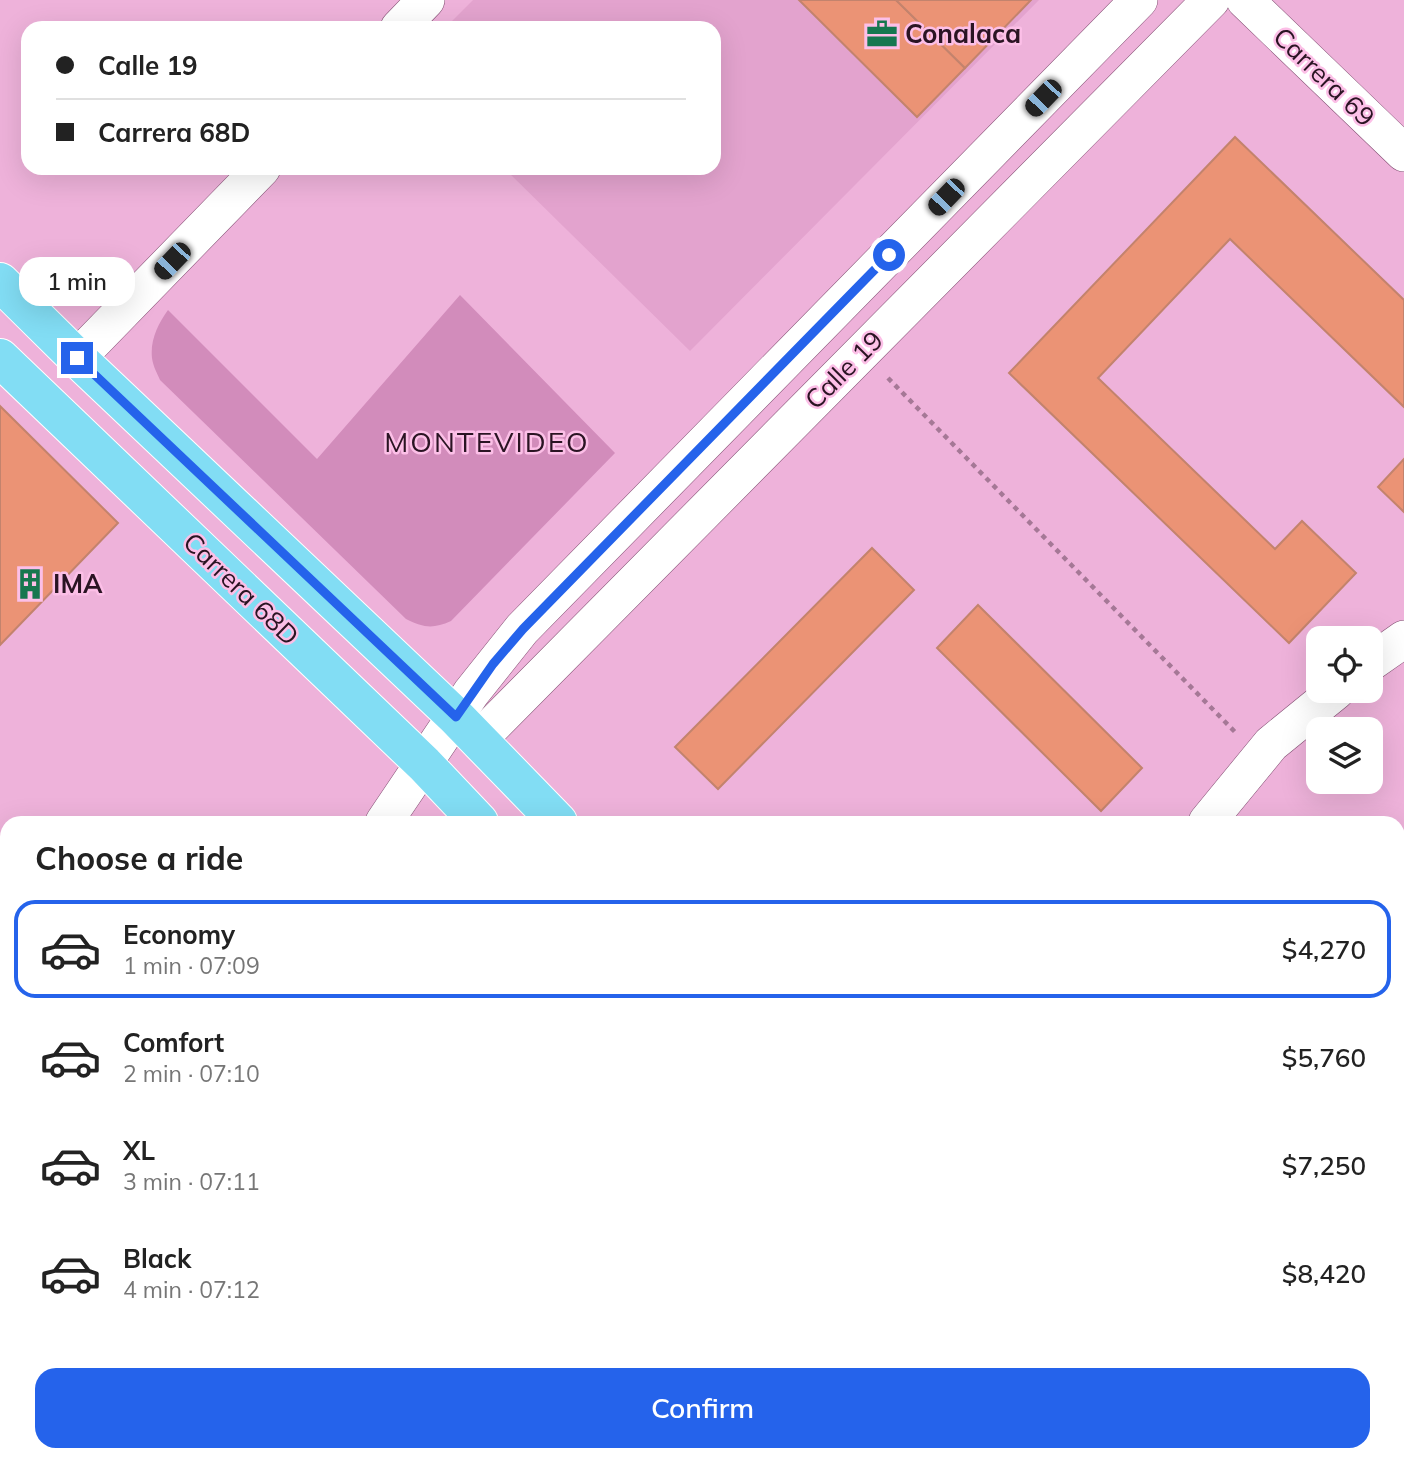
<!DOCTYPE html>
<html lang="en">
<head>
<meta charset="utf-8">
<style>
  :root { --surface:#fff; --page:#f2f2f2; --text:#222; --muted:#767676; --line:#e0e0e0; --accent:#2563eb }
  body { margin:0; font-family:Mulish,sans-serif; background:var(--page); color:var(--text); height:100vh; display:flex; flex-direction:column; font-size:26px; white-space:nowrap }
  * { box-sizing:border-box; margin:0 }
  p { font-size:23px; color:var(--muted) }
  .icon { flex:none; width:38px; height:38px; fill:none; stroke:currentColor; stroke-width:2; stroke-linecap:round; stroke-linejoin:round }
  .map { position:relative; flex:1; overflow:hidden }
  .side { position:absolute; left:0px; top:816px; width:1405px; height:646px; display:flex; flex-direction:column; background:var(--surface); border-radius:21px 21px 0 0; box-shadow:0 7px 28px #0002 }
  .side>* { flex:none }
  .top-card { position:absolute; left:21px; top:21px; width:700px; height:154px; border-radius:21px; box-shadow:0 7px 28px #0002; display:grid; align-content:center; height:154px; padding:0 35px; background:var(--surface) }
  .fabs { position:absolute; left:1306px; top:626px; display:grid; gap:14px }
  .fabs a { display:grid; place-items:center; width:77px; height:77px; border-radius:14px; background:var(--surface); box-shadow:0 7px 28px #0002; font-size:35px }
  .end { position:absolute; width:32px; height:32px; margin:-16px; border:9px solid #2563eb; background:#fff; box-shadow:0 0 0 4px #fff }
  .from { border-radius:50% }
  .bubble { position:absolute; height:49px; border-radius:21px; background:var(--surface); box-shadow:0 7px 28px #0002; font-size:23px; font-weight:600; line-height:49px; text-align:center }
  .car { position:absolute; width:21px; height:42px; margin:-21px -10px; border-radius:9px; box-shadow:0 0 5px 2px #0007; background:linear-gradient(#222 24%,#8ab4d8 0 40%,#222 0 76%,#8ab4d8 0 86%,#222 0) }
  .top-card b { display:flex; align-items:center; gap:24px; height:66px; font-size:26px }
  .top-card b+b { border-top:2px solid var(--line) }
  .top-card i { width:18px; height:18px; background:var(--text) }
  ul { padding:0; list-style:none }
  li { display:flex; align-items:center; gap:21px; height:98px; margin:0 14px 10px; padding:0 21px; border:4px solid transparent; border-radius:21px }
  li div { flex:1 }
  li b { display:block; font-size:26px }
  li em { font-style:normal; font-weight:600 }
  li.on { border-color:var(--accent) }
  li>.icon { width:63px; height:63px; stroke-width:1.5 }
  h2 { padding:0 35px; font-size:32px; line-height:84px }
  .primary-button { display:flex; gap:14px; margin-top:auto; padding:14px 35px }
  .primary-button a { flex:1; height:80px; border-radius:21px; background:var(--accent); color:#fff; font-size:28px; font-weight:600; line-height:80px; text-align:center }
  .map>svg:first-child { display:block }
  .built { fill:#e3a3ce }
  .green { fill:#d28cbb }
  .building { fill:#eb9375; stroke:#c3836d; stroke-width:2 }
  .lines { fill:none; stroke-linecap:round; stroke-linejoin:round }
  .minor-casing { stroke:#834f73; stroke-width:38 }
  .major-casing { stroke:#fff; stroke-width:40 }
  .path { stroke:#a57896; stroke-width:4.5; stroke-dasharray:5 5; stroke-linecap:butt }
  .minor { stroke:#fff; stroke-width:37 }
  .major { stroke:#82ddf4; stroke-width:38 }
  .route { stroke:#2563eb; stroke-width:9 }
  .labels { text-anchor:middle; stroke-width:5; stroke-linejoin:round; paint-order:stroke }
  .poi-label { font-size:26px; font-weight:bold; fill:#2a1423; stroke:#fcbfe7; text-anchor:start }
  .street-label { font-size:26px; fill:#2a1423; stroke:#fcbfe7 }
  .neighbourhood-label { font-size:28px; letter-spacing:2px; fill:#2a1423; stroke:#fcbfe7 }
</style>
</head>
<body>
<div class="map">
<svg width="1404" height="1461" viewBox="0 0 1404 1461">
  <rect width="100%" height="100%" fill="#eeb2da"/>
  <polygon class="built" points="473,0 1039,0 690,351 504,168 714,168 714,28 445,28"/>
  <path class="green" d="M460,295L615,453L451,621C433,629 424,628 406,619L160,380C157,373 153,366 152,358C150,340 158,324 168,310L317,459Z"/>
  <g class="building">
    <polygon points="799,0 896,0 965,68 917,117"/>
    <polygon points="896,0 1031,0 965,68"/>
    <polygon points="1235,137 1404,300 1404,407 1230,239 1098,378 1275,549 1302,521 1356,573 1289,643 1009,373"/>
    <polygon points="0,406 118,523 0,645"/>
    <polygon points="1404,459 1404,512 1378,487"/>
    <polygon points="872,548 914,590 718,789 675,747"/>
    <polygon points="978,605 1142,768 1101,811 937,648"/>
    <polygon points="7,1293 7,1454 287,1454 294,1461 0,1461 0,1300"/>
    <polygon points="1404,1439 1404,1461 1382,1461 1388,1454 1398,1454 1398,1445"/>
    <polygon points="324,1454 406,1454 400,1461 331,1461"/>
    <polygon points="406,1454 439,1454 446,1461 400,1461"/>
    <polygon points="439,1454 611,1454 618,1461 446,1461"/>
    <polygon points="681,1454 998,1454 1004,1461 674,1461"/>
  </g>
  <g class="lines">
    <defs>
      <g id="minor">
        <polyline points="1245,0 1404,153"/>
        <polyline points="399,28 426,0"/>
        <polyline points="77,358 262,168"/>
        <polyline points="1370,663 1404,639"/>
        <polyline points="478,740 1211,0"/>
        <polyline points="384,822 471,693 522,629 1139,0"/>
        <polyline points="1207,822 1271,744 1336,691"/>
        <polyline points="0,1237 7,1229"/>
        <polyline points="1398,1370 1404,1367"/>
        <polyline points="1136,1454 1138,1461"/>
        <polyline points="1238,1461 1244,1454"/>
      </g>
      <g id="major">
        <polyline points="0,282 77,358 456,717 558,822"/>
        <polyline points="0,358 424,764 479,822"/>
        <polyline points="1074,1454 1081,1461"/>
        <polyline points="1175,1454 1181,1461"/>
      </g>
    </defs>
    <use href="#minor" class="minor-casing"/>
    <use href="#major" class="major-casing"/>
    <polyline class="path" points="888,378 1238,735"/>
    <use href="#minor" class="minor"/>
    <use href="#major" class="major"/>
  </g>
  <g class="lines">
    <polyline class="route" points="77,358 456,717 493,664 523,629 889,255"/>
  </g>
  <defs>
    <symbol id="office-bare" viewBox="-9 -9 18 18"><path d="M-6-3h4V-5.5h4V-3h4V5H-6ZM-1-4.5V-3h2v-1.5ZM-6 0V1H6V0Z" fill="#16774f" stroke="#fcbfe7" stroke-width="2.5" paint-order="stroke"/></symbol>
    <symbol id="building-bare" viewBox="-9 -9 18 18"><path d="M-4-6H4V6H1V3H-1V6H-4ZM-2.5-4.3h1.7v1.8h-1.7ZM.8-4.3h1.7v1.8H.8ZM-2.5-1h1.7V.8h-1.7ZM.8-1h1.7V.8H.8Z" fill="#16774f" stroke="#fcbfe7" stroke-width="2.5" paint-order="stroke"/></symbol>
  </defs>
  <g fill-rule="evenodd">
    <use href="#office-bare" x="860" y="12" width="44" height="44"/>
    <use href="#building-bare" x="8" y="562" width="44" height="44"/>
  </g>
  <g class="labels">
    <g class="poi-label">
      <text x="905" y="43">Conalaca</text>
      <text x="53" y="593">IMA</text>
    </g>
    <g class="street-label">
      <text transform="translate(1324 77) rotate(44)" y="9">Carrera 69</text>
      <text transform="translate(844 370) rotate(-45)" y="9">Calle 19</text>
      <text transform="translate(241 589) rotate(44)" y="9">Carrera 68D</text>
    </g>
    <g class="neighbourhood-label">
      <text x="487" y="452">MONTEVIDEO</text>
    </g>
  </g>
</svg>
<div class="fabs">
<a><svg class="icon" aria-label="locate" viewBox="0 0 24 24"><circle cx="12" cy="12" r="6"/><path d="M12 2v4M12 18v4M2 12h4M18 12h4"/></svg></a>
<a><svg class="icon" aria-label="layers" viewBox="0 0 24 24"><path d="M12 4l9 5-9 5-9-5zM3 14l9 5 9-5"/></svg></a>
</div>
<i class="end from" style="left:889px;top:255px"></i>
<i class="end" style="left:77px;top:358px"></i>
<div class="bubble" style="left:19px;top:257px;width:116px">1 min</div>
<i class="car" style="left:1043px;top:98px;rotate:224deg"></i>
<i class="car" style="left:946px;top:197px;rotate:224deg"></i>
<i class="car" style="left:172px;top:261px;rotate:224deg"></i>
<div class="top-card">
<b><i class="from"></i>Calle 19</b>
<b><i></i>Carrera 68D</b>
</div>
<section class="side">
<h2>Choose a ride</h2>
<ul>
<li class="on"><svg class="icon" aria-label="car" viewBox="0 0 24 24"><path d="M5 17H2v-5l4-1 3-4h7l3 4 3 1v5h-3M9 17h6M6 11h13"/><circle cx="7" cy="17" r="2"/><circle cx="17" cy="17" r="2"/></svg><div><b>Economy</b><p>1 min · 07:09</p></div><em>$4,270</em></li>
<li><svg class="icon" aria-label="car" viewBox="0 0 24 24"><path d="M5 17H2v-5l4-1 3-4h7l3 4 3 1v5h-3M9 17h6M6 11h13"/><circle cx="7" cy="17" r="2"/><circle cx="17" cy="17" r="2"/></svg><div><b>Comfort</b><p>2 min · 07:10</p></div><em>$5,760</em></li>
<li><svg class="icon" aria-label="car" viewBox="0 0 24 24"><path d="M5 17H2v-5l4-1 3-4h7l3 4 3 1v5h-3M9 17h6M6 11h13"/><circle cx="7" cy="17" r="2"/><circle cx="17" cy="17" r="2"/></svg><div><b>XL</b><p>3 min · 07:11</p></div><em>$7,250</em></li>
<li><svg class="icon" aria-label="car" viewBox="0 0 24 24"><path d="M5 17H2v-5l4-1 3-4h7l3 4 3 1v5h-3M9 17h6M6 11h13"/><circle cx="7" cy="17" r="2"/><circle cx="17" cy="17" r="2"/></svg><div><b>Black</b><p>4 min · 07:12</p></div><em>$8,420</em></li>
</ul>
<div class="primary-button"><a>Confirm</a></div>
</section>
</div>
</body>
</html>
